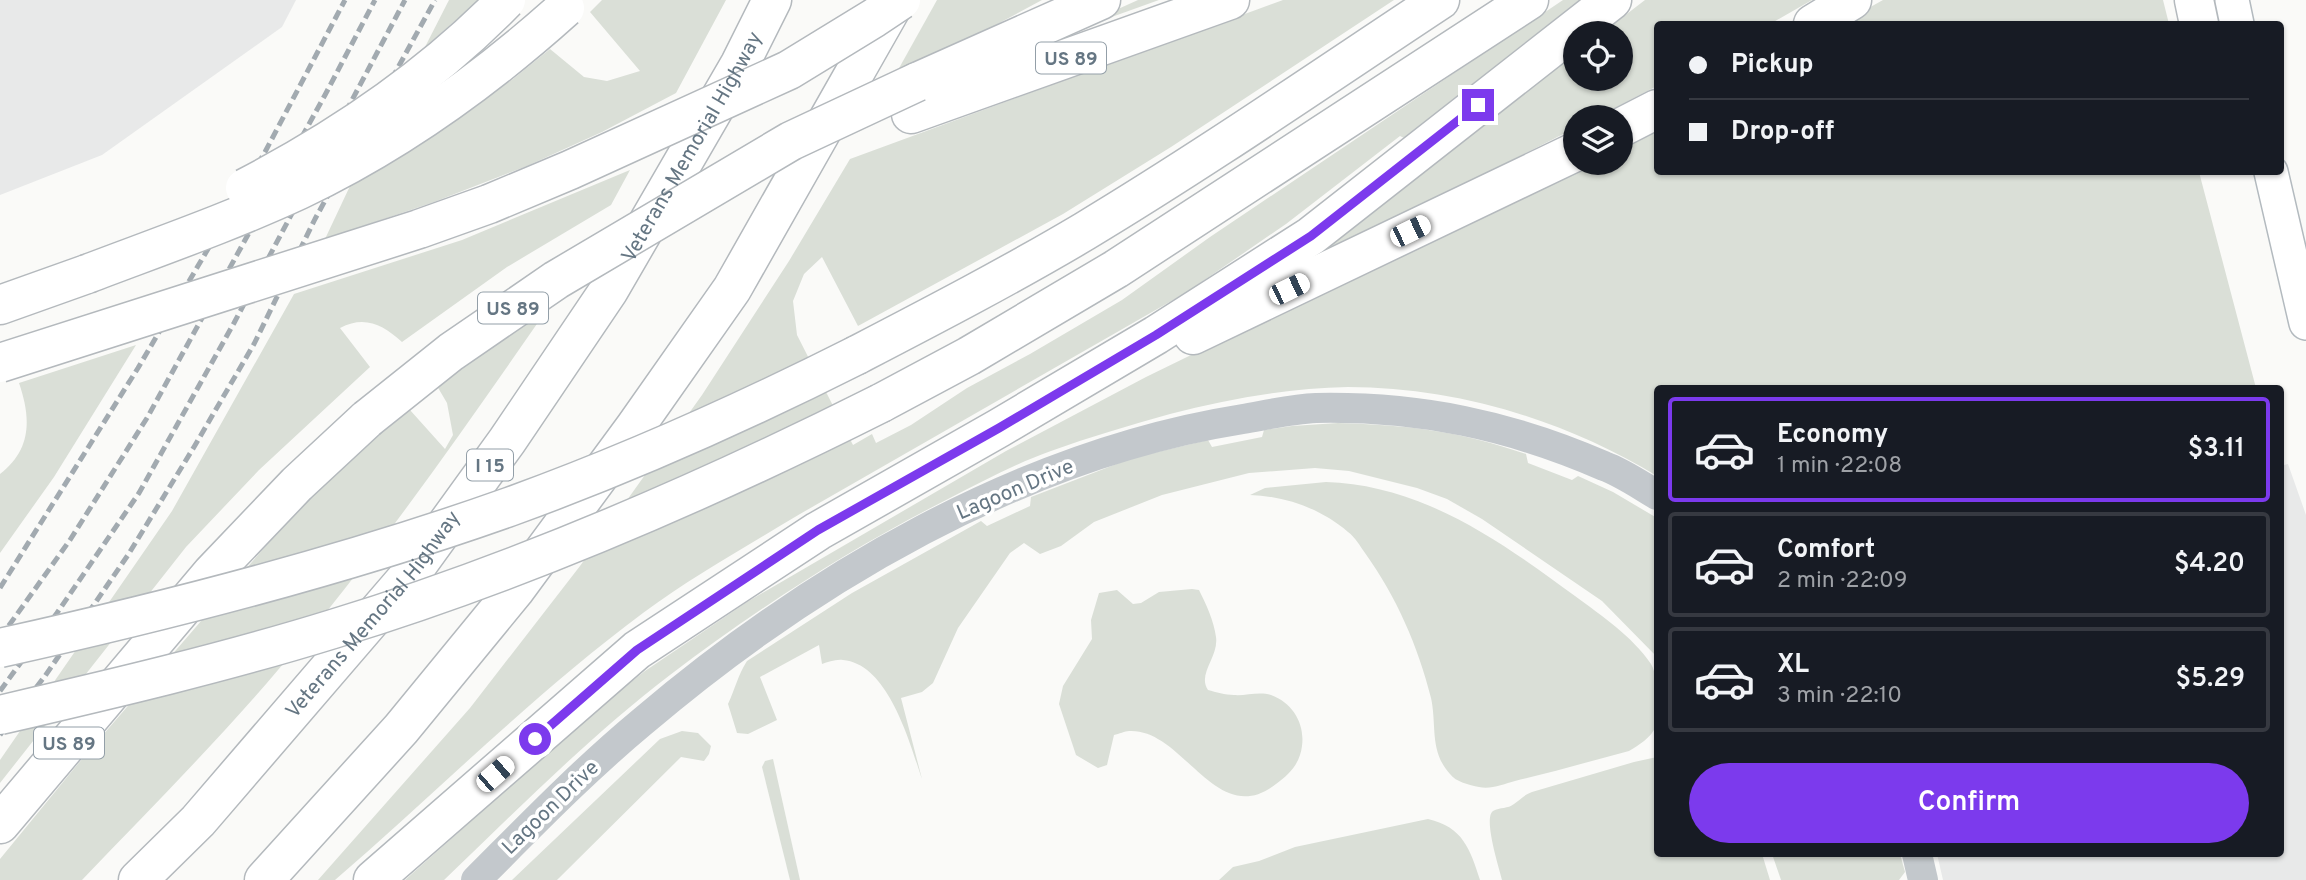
<!DOCTYPE html>
<html lang="en">
<head>
<meta charset="utf-8">
<style>
  :root { --surface:#171b24; --page:#242831; --text:#f1f3f6; --muted:#9ea1a6; --line:#363941; --accent:#7c3aed }
  body { margin:0; font-family:Overpass,sans-serif; background:var(--page); color:var(--text); height:100vh; display:flex; flex-direction:column; font-size:26px; white-space:nowrap }
  * { box-sizing:border-box; margin:0 }
  p { font-size:23px; color:var(--muted) }
  .icon { flex:none; width:38px; height:38px; fill:none; stroke:currentColor; stroke-width:2; stroke-linecap:round; stroke-linejoin:round }
  .map { position:relative; flex:1; overflow:hidden }
  .sheet { position:absolute; left:1654px; top:385px; width:630px; height:472px; display:flex; flex-direction:column; background:var(--surface); border-radius:7px; box-shadow:0 2px 5px #0004 }
  .sheet>* { flex:none }
  .banner { position:absolute; left:1654px; top:21px; width:630px; height:154px; border-radius:7px; box-shadow:0 2px 5px #0004; display:grid; align-content:center; height:154px; padding:0 35px; background:var(--surface) }
  .fabs { position:absolute; left:1563px; top:21px; display:grid; gap:14px }
  .fabs a { display:grid; place-items:center; width:70px; height:70px; border-radius:50%; background:var(--surface); box-shadow:0 2px 5px #0004; font-size:35px }
  .end { position:absolute; width:32px; height:32px; margin:-16px; border:9px solid #7c3aed; background:#fff; box-shadow:0 0 0 4px #fff }
  .from { border-radius:50% }
  .car { position:absolute; width:21px; height:42px; margin:-21px -10px; border-radius:9px; box-shadow:0 0 5px 2px #0007; background:linear-gradient(#fff 24%,#345 0 40%,#fff 0 76%,#345 0 86%,#fff 0) }
  .banner b { display:flex; align-items:center; gap:24px; height:66px; font-size:26px }
  .banner b+b { border-top:2px solid var(--line) }
  .banner i { width:18px; height:18px; background:var(--text) }
  ul { padding:12px 0 0; list-style:none }
  li { display:flex; align-items:center; gap:21px; height:105px; margin:0 14px 10px; padding:0 21px; border:4px solid var(--line); border-radius:7px }
  li div { flex:1 }
  li b { display:block; font-size:26px }
  li em { font-style:normal; font-weight:600 }
  li.selected { border-color:var(--accent) }
  li>.icon { width:63px; height:63px; stroke-width:1.5 }
  .primary-button { display:flex; gap:14px; margin-top:auto; padding:14px 35px }
  .primary-button a { flex:1; height:80px; border-radius:42px; background:var(--accent); color:#fff; font-size:28px; font-weight:600; line-height:80px; text-align:center }
  .map>svg:first-child { display:block }
  .built { fill:#e8e9e9 }
  .green { fill:#dadfd7 }
  .lines { fill:none; stroke-linecap:round; stroke-linejoin:round }
  .secondary-casing { stroke:#b3babf; stroke-width:36 }
  .motorway-casing { stroke:#b4b9bd; stroke-width:41 }
  .tertiary { stroke:#c3c8cc; stroke-width:30 }
  .secondary { stroke:#fff; stroke-width:33 }
  .motorway { stroke:#fff; stroke-width:38 }
  .rail { stroke:#a2aab0; stroke-width:5; stroke-dasharray:10 5; stroke-linecap:butt }
  .motorway-bridge-casing { stroke:#b4b9bd; stroke-width:41; stroke-linecap:butt }
  .motorway-bridge { stroke:#fff; stroke-width:38 }
  .route { stroke:#7c3aed; stroke-width:9 }
  .labels { text-anchor:middle; stroke-width:7; stroke-linejoin:round; paint-order:stroke }
  .shield { fill:#fff; stroke:#939fa8; stroke-width:2 }
  .shield-label { font-size:19px; font-weight:bold; fill:#657683 }
  .street-label { font-size:21px; fill:#657683; stroke:#fff }
</style>
</head>
<body>
<div class="map">
<svg width="2306" height="880" viewBox="0 0 2306 880">
  <rect width="100%" height="100%" fill="#fafaf8"/>
  <g class="built">
    <polygon points="0,0 296,0 282,27 102,155 0,195"/>
    <polygon points="2288,464 2306,515 2306,880 1943,880 1937,854 2280,854 2280,466"/>
  </g>
  <g class="green">
    <polygon points="449,0 479,0 425,47"/>
    <polygon points="602,0 726,0 676,93 602,132 527,166 434,202 325,239 350,186 432,136 513,79 550,49 584,77 607,81 640,71 590,12"/>
    <polygon points="937,0 1042,0 977,35 898,70"/>
    <polygon points="1138,0 1159,0 1056,37"/>
    <path d="M1283,0H1394L1171,147L1063,214L858,326L822,257L804,274L793,301L797,335L853,445L872,434L876,443L911,425L967,388L1030,354L1122,300L1210,237L1563,0H1582L1404,138L1400,136L1286,224L1187,292L800,514C747,546 693,576 643,613C534,694 438,791 335,880H318L470,708L580,566L702,395L789,261L850,159Z"/>
    <polygon points="1645,0 1812,0 1770,24 1657,24 1657,86 1597,117 1575,117 1575,128 1326,255 1321,248 1575,54 1575,79 1620,79 1620,33 1602,33"/>
    <polygon points="1883,0 2163,0 2169,24 1840,24"/>
    <path d="M1657,127V172H2199L2256,388H1657V476C1565,420 1456,387 1348,387C1288,388 1228,399 1170,414C1130,425 1090,437 1051,451C1017,463 983,481 950,498C851,548 758,608 670,675C589,737 517,810 444,880H405L604,703L645,671L747,602L1006,451L1146,377L1585,163H1620L1621,145Z"/>
    <path d="M630,170L611,205L507,267L402,342C383,325 365,315 340,328L370,367L259,470L186,547L0,783V760L172,511L294,294L462,240Z"/>
    <path d="M548,308C462,432 376,556 278,670C216,743 148,811 82,880H0V859L77,765L264,548L312,495L358,452L410,410L445,449L453,435L447,403L437,386Z"/>
    <path d="M136,345L54,477L0,553V474C32,449 31,418 19,383Z"/>
    <path d="M1338,423C1408,425 1459,431 1526,454L1528,463L1572,480L1578,476L1613,492L1657,518V657L1602,601L1482,519L1447,499L1417,488L1349,471L1315,468L1249,473L1162,495L1094,522L1061,546L1040,554L1024,543L1010,553L958,628L933,683L922,692L901,698L922,779C910,744 889,664 843,660C836,659 828,662 822,664L819,645L760,677L777,720L748,734L737,733L728,704C735,689 738,675 747,661L852,593L981,521L987,526L1030,506L1031,497L1132,458L1208,440L1212,447L1262,437L1264,430L1292,426Z"/>
    <path d="M1326,482C1362,483 1397,492 1430,506C1482,528 1530,563 1575,596C1602,616 1632,636 1651,664C1658,675 1661,714 1656,726C1651,738 1639,745 1629,751C1591,761 1553,772 1515,781C1504,784 1490,790 1479,787C1469,785 1456,782 1450,774C1429,751 1437,725 1431,698C1418,646 1396,596 1365,553C1360,546 1355,537 1348,532C1322,509 1285,496 1250,495L1265,488Z"/>
    <path d="M1192,589L1199,590C1206,604 1214,621 1216,637C1219,657 1197,674 1208,690C1216,692 1225,695 1234,695C1246,696 1259,691 1271,695C1293,703 1305,724 1302,746C1300,763 1290,774 1276,784C1216,831 1184,728 1129,731C1125,731 1119,734 1114,735L1107,765L1098,768L1076,755L1059,704L1063,686L1092,639L1091,620L1099,593L1117,590L1133,604L1141,603L1159,592Z"/>
    <polygon points="682,731 698,733 711,746 709,754 704,761 681,757 557,880 512,880 660,739"/>
    <path d="M1657,757V854H1762L1770,880H1502C1499,868 1483,818 1493,811C1500,807 1508,809 1514,804C1521,799 1524,795 1532,792L1634,762Z"/>
    <polygon points="773,759 800,880 790,880 762,767 765,761"/>
    <path d="M1428,819C1463,827 1470,849 1480,880H1219L1233,867L1259,861L1295,847Z"/>
    <polygon points="1772,854 1900,854 1905,872 1899,880 1781,880"/>
  </g>
  <g class="lines">
    <defs>
      <g id="secondary">
        <polyline points="2232,0 2237,24"/>
        <polyline points="2271,172 2306,323"/>
      </g>
      <g id="motorway">
        <polyline points="2194,0 2199,24"/>
        <polyline points="1813,24 1852,0"/>
        <polyline points="917,82 1101,0"/>
        <polyline points="911,114 1230,0"/>
        <polyline points="1620,128 1657,109"/>
        <polyline points="0,305 87,274"/>
        <polyline points="1193,335 1575,152"/>
        <path d="M857,355C934,315 1011,275 1085,231C1206,158 1322,78 1440,0"/>
        <polyline points="881,403 969,356 1116,269 1529,0"/>
        <polyline points="0,824 212,573 297,484 367,419"/>
        <path id="s1" d="M138,880L198,821L413,571L507,441L609,290L740,64L772,0"/>
        <polyline points="264,880 401,729 515,590 635,427 732,289 896,0"/>
        <polyline points="373,880 637,650 818,531 999,428 1156,335 1311,236 1612,0"/>
      </g>
    </defs>
    <use href="#secondary" class="secondary-casing"/>
    <use href="#motorway" class="motorway-casing"/>
    <g class="tertiary">
      <polyline points="1917,854 1923,880"/>
      <path d="M476,880C530,826 583,771 642,722C810,579 1022,454 1243,419C1266,415 1292,409 1316,408C1419,406 1510,425 1604,466C1623,473 1640,485 1657,495"/>
    </g>
    <use href="#secondary" class="secondary"/>
    <use href="#motorway" class="motorway"/>
    <g class="rail">
      <polyline points="0,588 138,368 265,152 345,0"/>
      <polyline points="0,638 70,540 147,418 325,95 375,0"/>
      <polyline points="0,691 57,613 139,493 234,323 405,0"/>
      <polyline points="0,735 45,676 128,555 194,447 254,344 315,219 435,0"/>
    </g>
    <defs>
      <g id="motorway-bridge">
        <path d="M245,188C341,138 431,77 506,0"/>
        <path d="M87,274C158,247 230,222 299,190C396,144 485,80 565,8"/>
        <polyline points="0,363 419,229 489,204 570,170 789,70 874,18 901,0"/>
        <polyline points="367,419 451,352 556,280 791,141 917,82"/>
        <path d="M0,648C172,610 343,566 509,507C628,464 744,412 857,355"/>
        <path d="M0,715C112,689 223,663 333,629C523,571 704,492 881,403"/>
      </g>
    </defs>
    <use href="#motorway-bridge" class="motorway-bridge-casing"/>
    <use href="#motorway-bridge" class="motorway-bridge"/>
  </g>
  <g class="lines">
    <polyline class="route" points="535,739 637,650 818,530 999,428 1156,335 1311,236 1478,105"/>
  </g>
  <g class="labels">
    <g class="shield">
      <rect x="1036" y="42.5" width="70" height="31" rx="5"/>
      <rect x="478" y="292.5" width="70" height="31" rx="5"/>
      <rect x="467" y="449.5" width="46" height="31" rx="5"/>
      <rect x="34" y="727.5" width="70" height="31" rx="5"/>
    </g>
    <g class="shield-label">
      <text x="1071" y="65">US 89</text>
      <text x="513" y="315">US 89</text>
      <text x="490" y="472">I 15</text>
      <text x="69" y="750">US 89</text>
    </g>
    <g class="street-label">
      <text dy="7" stroke="none"><textPath href="#s1" startOffset="922">Veterans Memorial Highway</textPath></text>
      <text transform="translate(1015 489) rotate(-23)" y="7">Lagoon Drive</text>
      <text dy="7" stroke="none"><textPath href="#s1" startOffset="355">Veterans Memorial Highway</textPath></text>
      <text transform="translate(550 807) rotate(-44)" y="7">Lagoon Drive</text>
    </g>
  </g>
</svg>
<div class="fabs">
<a><svg class="icon" aria-label="locate" viewBox="0 0 24 24"><circle cx="12" cy="12" r="6"/><path d="M12 2v4M12 18v4M2 12h4M18 12h4"/></svg></a>
<a><svg class="icon" aria-label="layers" viewBox="0 0 24 24"><path d="M12 4l9 5-9 5-9-5zM3 14l9 5 9-5"/></svg></a>
</div>
<i class="end from" style="left:535px;top:739px"></i>
<i class="end" style="left:1478px;top:105px"></i>
<i class="car" style="left:1410px;top:231px;rotate:64deg"></i>
<i class="car" style="left:1289px;top:289px;rotate:64deg"></i>
<i class="car" style="left:495px;top:774px;rotate:49deg"></i>
<div class="banner">
<b><i class="from"></i>Pickup</b>
<b><i></i>Drop-off</b>
</div>
<section class="sheet">
<ul>
<li class="selected"><svg class="icon" aria-label="car" viewBox="0 0 24 24"><path d="M5 17H2v-5l4-1 3-4h7l3 4 3 1v5h-3M9 17h6M6 11h13"/><circle cx="7" cy="17" r="2"/><circle cx="17" cy="17" r="2"/></svg><div><b>Economy</b><p>1 min · 22:08</p></div><em>$3.11</em></li>
<li><svg class="icon" aria-label="car" viewBox="0 0 24 24"><path d="M5 17H2v-5l4-1 3-4h7l3 4 3 1v5h-3M9 17h6M6 11h13"/><circle cx="7" cy="17" r="2"/><circle cx="17" cy="17" r="2"/></svg><div><b>Comfort</b><p>2 min · 22:09</p></div><em>$4.20</em></li>
<li><svg class="icon" aria-label="car" viewBox="0 0 24 24"><path d="M5 17H2v-5l4-1 3-4h7l3 4 3 1v5h-3M9 17h6M6 11h13"/><circle cx="7" cy="17" r="2"/><circle cx="17" cy="17" r="2"/></svg><div><b>XL</b><p>3 min · 22:10</p></div><em>$5.29</em></li>
</ul>
<div class="primary-button"><a>Confirm</a></div>
</section>
</div>
</body>
</html>
